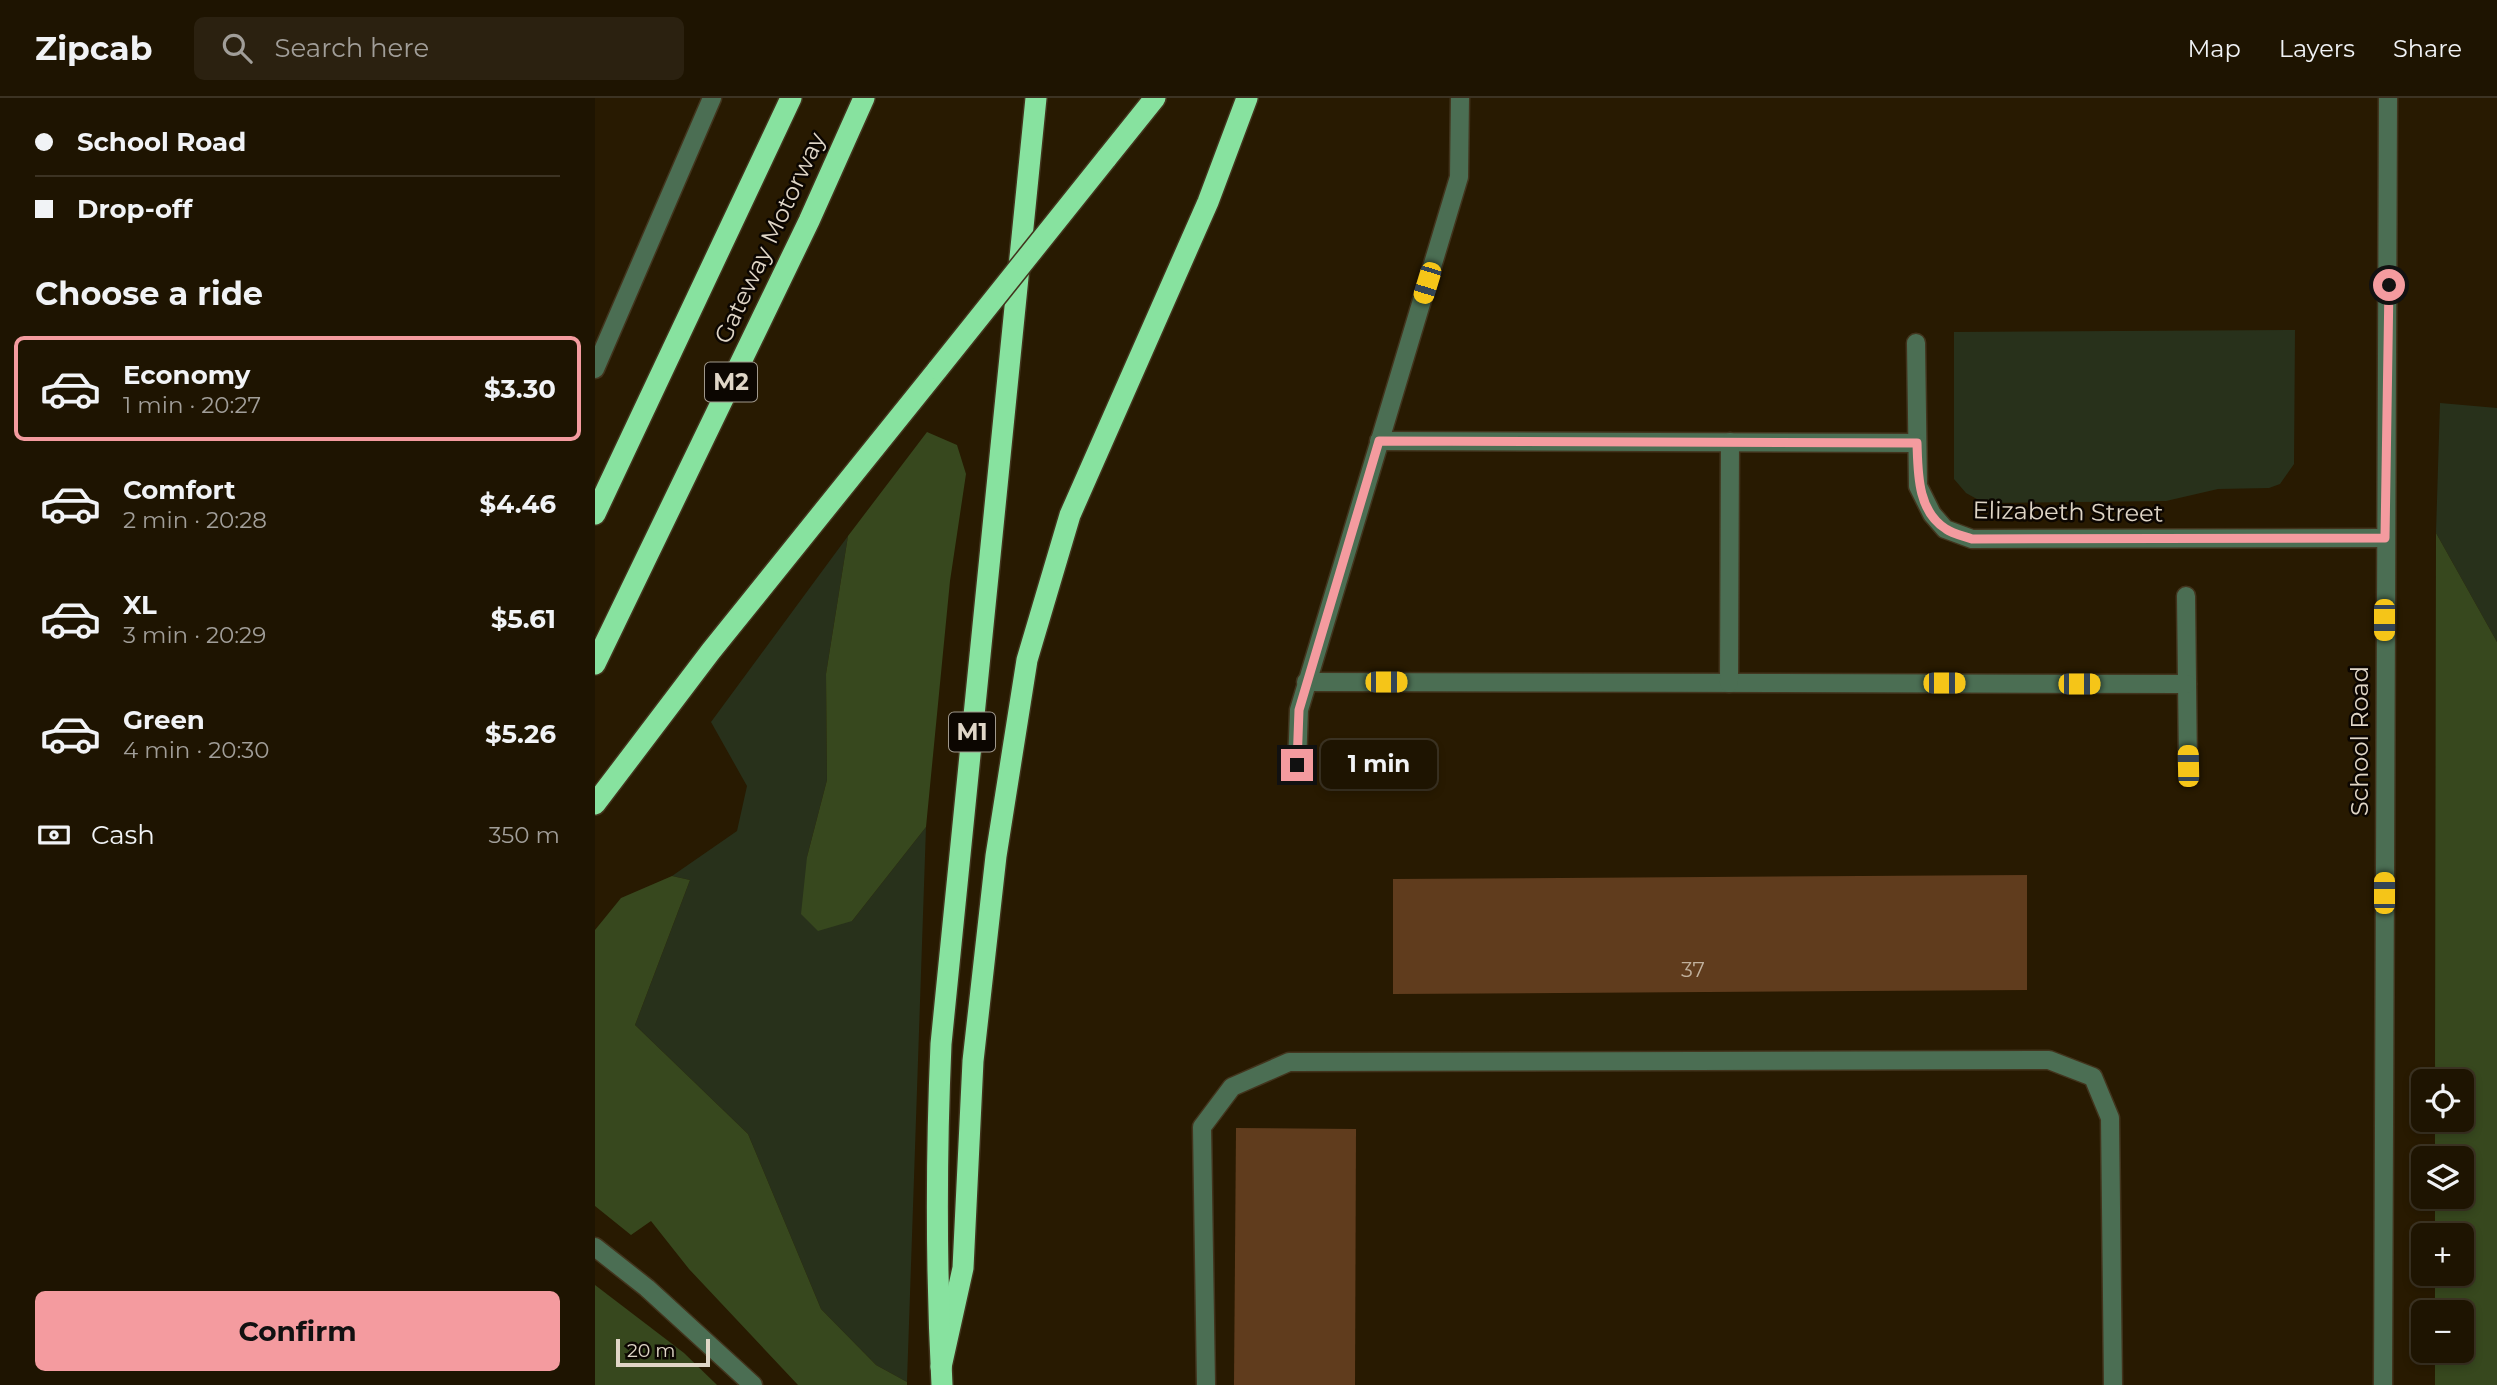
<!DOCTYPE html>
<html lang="en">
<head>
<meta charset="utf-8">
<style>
  :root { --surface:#1e1401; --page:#2b2110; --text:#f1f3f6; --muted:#a19e99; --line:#3c3323; --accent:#f49b9f }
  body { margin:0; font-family:Montserrat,sans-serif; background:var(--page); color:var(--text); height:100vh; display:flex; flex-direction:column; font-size:26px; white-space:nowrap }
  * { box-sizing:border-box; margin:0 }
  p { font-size:23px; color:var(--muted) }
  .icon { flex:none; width:38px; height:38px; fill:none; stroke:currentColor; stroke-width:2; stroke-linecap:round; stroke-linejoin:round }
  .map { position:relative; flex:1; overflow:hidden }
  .sheet { display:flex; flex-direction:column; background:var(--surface); width:595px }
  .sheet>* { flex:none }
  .banner { display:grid; align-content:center; height:154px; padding:0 35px; background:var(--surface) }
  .buttons { position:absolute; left:1816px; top:971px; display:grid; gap:14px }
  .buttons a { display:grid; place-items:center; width:63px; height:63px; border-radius:10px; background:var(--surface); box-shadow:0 4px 10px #0003,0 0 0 2px var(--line); font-size:35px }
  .scale { position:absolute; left:21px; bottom:18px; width:94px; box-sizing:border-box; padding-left:7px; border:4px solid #e0d6c7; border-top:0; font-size:19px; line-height:24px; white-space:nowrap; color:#e0d6c7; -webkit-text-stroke:5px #0c0601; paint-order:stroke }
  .end { position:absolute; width:32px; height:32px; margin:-16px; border:9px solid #f49b9f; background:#111; box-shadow:0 0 0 4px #111 }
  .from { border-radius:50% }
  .bubble { position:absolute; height:49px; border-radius:10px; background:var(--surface); box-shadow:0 4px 10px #0003,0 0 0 2px var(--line); font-size:23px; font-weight:700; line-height:49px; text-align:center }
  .car { position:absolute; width:21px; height:42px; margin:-21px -10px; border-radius:9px; box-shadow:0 0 5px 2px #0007; background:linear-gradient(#f5c518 24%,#345 0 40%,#f5c518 0 76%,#345 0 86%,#f5c518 0) }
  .banner b { display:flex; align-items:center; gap:24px; height:66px; font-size:26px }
  .banner b+b { border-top:2px solid var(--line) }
  .banner i { width:18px; height:18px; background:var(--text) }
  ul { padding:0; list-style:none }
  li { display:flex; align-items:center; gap:21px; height:105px; margin:0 14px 10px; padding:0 21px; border:4px solid transparent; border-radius:10px }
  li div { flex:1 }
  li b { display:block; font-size:26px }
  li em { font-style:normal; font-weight:700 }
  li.on { border-color:var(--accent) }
  li>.icon { width:63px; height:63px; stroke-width:1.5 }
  h2 { padding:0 35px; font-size:32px; line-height:84px }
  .pay { display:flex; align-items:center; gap:18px; height:77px; padding:0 35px; font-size:26px }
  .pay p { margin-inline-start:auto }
  .primary-button { display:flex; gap:14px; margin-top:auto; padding:14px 35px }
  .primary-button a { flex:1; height:80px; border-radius:10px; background:var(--accent); color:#111; font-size:28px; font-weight:700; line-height:80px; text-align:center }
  header { display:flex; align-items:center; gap:42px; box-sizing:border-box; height:98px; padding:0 35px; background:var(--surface); border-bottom:2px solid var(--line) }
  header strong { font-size:33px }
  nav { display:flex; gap:38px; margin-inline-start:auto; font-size:24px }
  .search { width:490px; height:63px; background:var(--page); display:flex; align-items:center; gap:18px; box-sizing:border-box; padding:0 24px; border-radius:10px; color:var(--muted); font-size:26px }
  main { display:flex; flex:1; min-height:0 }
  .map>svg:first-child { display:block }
  .green { fill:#28311b }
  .forest { fill:#37481e }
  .building { fill:#603c1d }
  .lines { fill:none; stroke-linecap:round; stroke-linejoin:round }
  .minor-casing { stroke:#42341d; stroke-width:21 }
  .highway-casing { stroke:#42341d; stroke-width:24 }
  .minor { stroke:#4b6e53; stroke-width:18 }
  .highway { stroke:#87e29f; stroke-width:21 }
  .highway-bridge-casing { stroke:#42341d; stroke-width:24; stroke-linecap:butt }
  .highway-bridge { stroke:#87e29f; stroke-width:21 }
  .route { stroke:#f49b9f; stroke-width:9 }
  .labels { text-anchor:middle; stroke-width:5; stroke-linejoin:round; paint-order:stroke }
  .number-label { font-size:21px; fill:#c0b09c }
  .shield { fill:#0c0601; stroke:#a0988c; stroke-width:2 }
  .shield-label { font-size:23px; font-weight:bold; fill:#e0d6c7 }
  .street-label { font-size:24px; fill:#e0d6c7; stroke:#0c0601 }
</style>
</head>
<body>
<header>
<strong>Zipcab</strong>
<div class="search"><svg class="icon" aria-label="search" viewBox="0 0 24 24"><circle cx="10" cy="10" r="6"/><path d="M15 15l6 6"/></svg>Search here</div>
<nav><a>Map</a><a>Layers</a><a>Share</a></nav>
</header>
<main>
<section class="sheet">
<div class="banner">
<b><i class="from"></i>School Road</b>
<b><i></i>Drop-off</b>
</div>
<h2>Choose a ride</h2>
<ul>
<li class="on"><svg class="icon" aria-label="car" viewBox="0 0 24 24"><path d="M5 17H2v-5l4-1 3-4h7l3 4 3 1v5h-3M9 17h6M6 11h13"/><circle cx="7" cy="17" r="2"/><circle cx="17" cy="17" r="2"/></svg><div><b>Economy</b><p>1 min · 20:27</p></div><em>$3.30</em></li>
<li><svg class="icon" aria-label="car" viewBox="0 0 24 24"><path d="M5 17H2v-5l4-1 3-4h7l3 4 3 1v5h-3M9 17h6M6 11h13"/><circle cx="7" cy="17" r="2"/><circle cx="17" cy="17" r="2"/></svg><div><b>Comfort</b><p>2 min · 20:28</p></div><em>$4.46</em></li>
<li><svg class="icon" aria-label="car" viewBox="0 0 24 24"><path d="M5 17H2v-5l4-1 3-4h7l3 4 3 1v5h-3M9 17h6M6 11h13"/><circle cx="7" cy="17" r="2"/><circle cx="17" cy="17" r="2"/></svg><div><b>XL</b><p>3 min · 20:29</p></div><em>$5.61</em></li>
<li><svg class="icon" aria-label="car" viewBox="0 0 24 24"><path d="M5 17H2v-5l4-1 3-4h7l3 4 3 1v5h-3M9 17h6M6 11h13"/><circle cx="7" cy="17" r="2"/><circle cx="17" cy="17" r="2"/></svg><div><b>Green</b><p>4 min · 20:30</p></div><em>$5.26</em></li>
</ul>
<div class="pay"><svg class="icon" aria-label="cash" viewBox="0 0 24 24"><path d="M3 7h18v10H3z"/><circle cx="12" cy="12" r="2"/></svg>Cash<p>350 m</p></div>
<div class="primary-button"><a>Confirm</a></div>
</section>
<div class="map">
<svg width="1902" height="1287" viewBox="0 0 1902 1287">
  <rect width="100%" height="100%" fill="#281a01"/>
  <g class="green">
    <polygon points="1700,232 1699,366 1685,386 1674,390 1623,391 1571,403 1389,405 1371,395 1359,381 1359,234"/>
    <polygon points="1845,305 1902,310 1902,544 1841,435"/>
    <polygon points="253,438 231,576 232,682 212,759 257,823 331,729 312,1284 281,1267 226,1211 153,1036 40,927 95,782 77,778 142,733 152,688 116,624"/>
  </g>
  <g class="forest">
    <polygon points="332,334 362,347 371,376 355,483 331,729 257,823 223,833 206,816 212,759 232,682 231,576 253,438"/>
    <polygon points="1841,435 1902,544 1902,1287 1840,1287 1840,1253 1867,1253 1867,1214 1840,1214 1840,1176 1867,1176 1867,1138 1840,1137 1840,1099 1867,1099 1867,1060 1840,1060 1840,1022 1867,1022 1867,984 1840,983"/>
    <polygon points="77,778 95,782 40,927 153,1036 226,1211 281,1267 312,1284 312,1287 203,1287 94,1171 56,1123 36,1137 0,1108 0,832 26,800"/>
    <polygon points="0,1187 89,1255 122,1287 0,1287"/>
  </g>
  <g class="building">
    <polygon points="1432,777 1432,892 798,896 798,781"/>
    <polygon points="641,1030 761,1031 760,1287 639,1287"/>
  </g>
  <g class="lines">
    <defs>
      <g id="minor">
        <polyline points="1321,245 1323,388 1337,416 1350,431 1377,441 1790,440"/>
        <polyline points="0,271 117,0"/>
        <polyline points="784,343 1322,345"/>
        <polyline points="1591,498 1593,668"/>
        <polyline points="711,584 1592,586"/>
        <polyline points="1134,585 1135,344"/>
        <polyline points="702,667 704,612 864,79 865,0"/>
        <polyline points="0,1149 52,1190 158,1287"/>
        <polyline points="611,1287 607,1029 637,989 694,964 1454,962 1498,979 1515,1020 1518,1287"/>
        <polyline points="1788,1287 1793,0"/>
      </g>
      <g id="highway">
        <polyline points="511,61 560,0"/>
        <polyline points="0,416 196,0"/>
        <polyline points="0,566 214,123 269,0"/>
        <polyline points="0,706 116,553 343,271"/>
        <polyline points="346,1269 368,1170 378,963 401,758 432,562 475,417 613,104 652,0"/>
        <path d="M347,1287C341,1173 341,1060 346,946L441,0"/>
      </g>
    </defs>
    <use href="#minor" class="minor-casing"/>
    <use href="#highway" class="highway-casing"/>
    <use href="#minor" class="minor"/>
    <use href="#highway" class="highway"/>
    <defs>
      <polyline id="highway-bridge" points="343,271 511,61"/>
    </defs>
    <use href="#highway-bridge" class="highway-bridge-casing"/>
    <use href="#highway-bridge" class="highway-bridge"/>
  </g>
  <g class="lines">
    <path class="route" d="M702,667L704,612L784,343L1322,345C1323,374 1322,413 1351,431C1358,436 1369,438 1377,441L1790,440L1794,187"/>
  </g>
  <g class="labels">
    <g class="number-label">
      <text x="1098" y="879">37</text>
    </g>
    <g class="shield">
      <rect x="110" y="264.5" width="52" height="39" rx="5"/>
      <rect x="354" y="614.5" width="46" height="39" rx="5"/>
    </g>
    <g class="shield-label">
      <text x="136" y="292">M2</text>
      <text x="377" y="642">M1</text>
    </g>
    <g class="street-label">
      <text transform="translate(175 140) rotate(-65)" y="8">Gateway Motorway</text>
      <text transform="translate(1473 414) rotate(1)" y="8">Elizabeth Street</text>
      <text transform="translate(1765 643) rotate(-90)" y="8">School Road</text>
    </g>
  </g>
</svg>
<div class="buttons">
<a><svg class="icon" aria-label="locate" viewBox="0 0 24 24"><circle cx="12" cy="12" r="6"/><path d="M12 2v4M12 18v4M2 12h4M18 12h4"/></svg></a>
<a><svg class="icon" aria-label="layers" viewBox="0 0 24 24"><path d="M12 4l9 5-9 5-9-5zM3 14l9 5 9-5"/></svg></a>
<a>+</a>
<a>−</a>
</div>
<div class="scale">20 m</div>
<i class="end from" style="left:1794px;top:187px"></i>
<i class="end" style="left:702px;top:667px"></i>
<div class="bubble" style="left:726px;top:642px;width:116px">1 min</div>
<i class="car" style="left:832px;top:185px;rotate:197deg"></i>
<i class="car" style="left:1789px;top:522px;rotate:180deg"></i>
<i class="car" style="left:791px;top:584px;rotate:90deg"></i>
<i class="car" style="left:1349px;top:585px;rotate:90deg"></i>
<i class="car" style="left:1484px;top:586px;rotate:90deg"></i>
<i class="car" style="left:1593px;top:668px;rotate:359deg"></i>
<i class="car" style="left:1789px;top:795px;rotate:0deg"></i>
</div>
</main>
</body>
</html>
